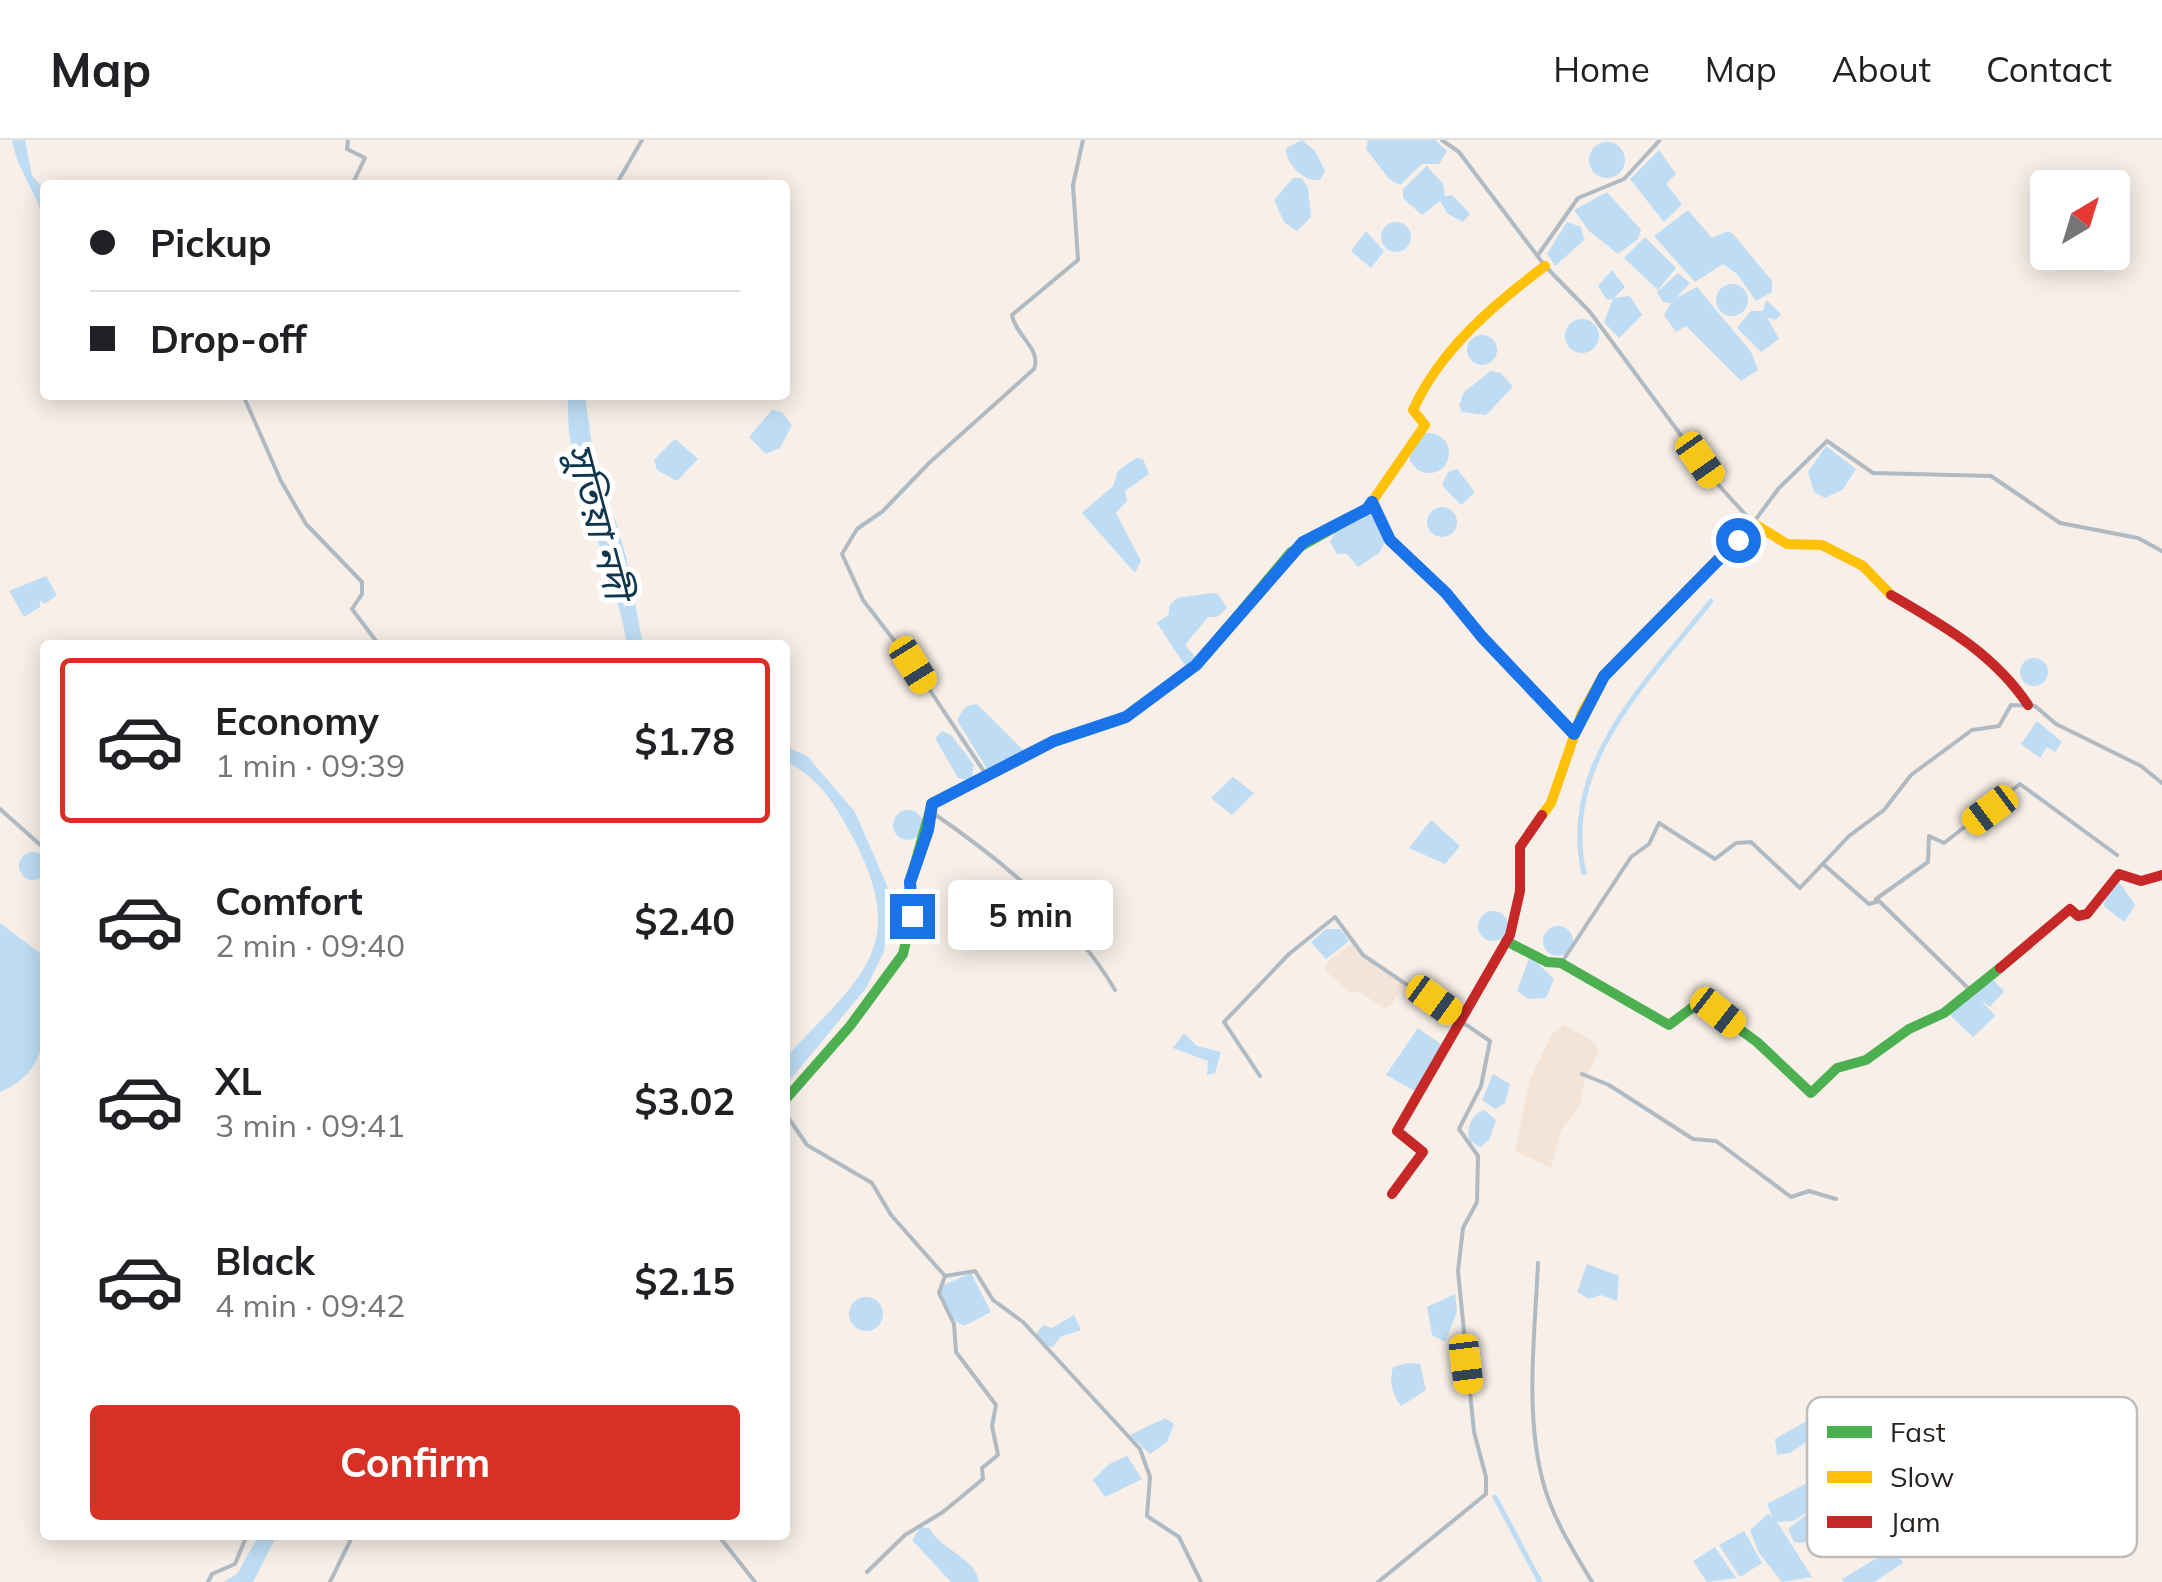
<!DOCTYPE html>
<html lang="en">
<head>
<meta charset="utf-8">
<style>
  :root { --surface:#fff; --page:#f6f6f6; --text:#202124; --muted:#757577; --line:#e0e0e0; --accent:#d93025 }
  body { margin:0; font-family:Mulish,"Noto Sans Bengali",sans-serif; background:var(--page); color:var(--text); height:100vh; display:flex; flex-direction:column; font-size:38px; white-space:nowrap }
  * { box-sizing:border-box; margin:0 }
  p { font-size:32px; color:var(--muted) }
  .icon { flex:none; width:55px; height:55px; fill:none; stroke:currentColor; stroke-width:2; stroke-linecap:round; stroke-linejoin:round }
  .map { position:relative; flex:1; overflow:hidden }
  .sheet { position:absolute; left:40px; top:500px; width:750px; height:900px; display:flex; flex-direction:column; background:var(--surface); border-radius:10px; box-shadow:0 5px 25px #0003 }
  .sheet>* { flex:none }
  .guide { position:absolute; left:40px; top:40px; width:750px; height:220px; border-radius:10px; box-shadow:0 5px 25px #0003; display:grid; align-content:center; height:220px; padding:0 50px; background:var(--surface) }
  .needle { width:65px; rotate:38deg }
  .tools { position:absolute; left:2030px; top:30px; display:grid; gap:20px }
  .tools a { display:grid; place-items:center; width:100px; height:100px; border-radius:10px; background:var(--surface); box-shadow:0 5px 25px #0003; font-size:50px }
  .end { position:absolute; width:45px; height:45px; margin:-22px; border:12px solid #1a73e8; background:#fff; box-shadow:0 0 0 5px #fff }
  .from { border-radius:50% }
  .bubble { position:absolute; height:70px; border-radius:10px; background:var(--surface); box-shadow:0 5px 25px #0003; font-size:32px; font-weight:700; line-height:70px; text-align:center }
  .car { position:absolute; width:30px; height:60px; margin:-30px -15px; border-radius:12px; box-shadow:0 0 8px 2px #0007; background:linear-gradient(#f5c518 24%,#345 0 40%,#f5c518 0 76%,#345 0 86%,#f5c518 0) }
  .guide b { display:flex; align-items:center; gap:35px; height:95px; font-size:38px }
  .guide b+b { border-top:2px solid var(--line) }
  .guide i { width:25px; height:25px; background:var(--text) }
  ul { padding:18px 0 0; list-style:none }
  li { display:flex; align-items:center; gap:30px; height:165px; margin:0 20px 15px; padding:0 30px; border:5px solid transparent; border-radius:10px }
  li div { flex:1 }
  li b { display:block; font-size:38px }
  li em { font-style:normal; font-weight:700 }
  li.current { border-color:var(--accent) }
  li>.icon { width:90px; height:90px; stroke-width:1.5 }
  .cta { display:flex; gap:20px; margin-top:auto; padding:20px 50px }
  .cta a { flex:1; height:115px; border-radius:10px; background:var(--accent); color:#fff; font-size:40px; font-weight:700; line-height:115px; text-align:center }
  header { display:flex; align-items:center; gap:60px; box-sizing:border-box; height:140px; padding:0 50px; background:var(--surface); border-bottom:2px solid var(--line) }
  header strong { font-size:48px }
  nav { display:flex; gap:55px; margin-inline-start:auto; font-size:35px }
  .map>svg:first-child { display:block }
  .built { fill:#f4e4d8 }
  .water { fill:#beddf4 }
  .lines { fill:none; stroke-linecap:round; stroke-linejoin:round }
  .canal { stroke:#beddf4; stroke-width:5 }
  .street { stroke:#b0bac2; stroke-width:4 }
  .fast { stroke:#4caf50; stroke-width:10 }
  .slow { stroke:#ffc107; stroke-width:10 }
  .jam { stroke:#c62828; stroke-width:10 }
  .route { stroke:#1a73e8; stroke-width:12 }
  .labels { text-anchor:middle; stroke-width:10; stroke-linejoin:round; paint-order:stroke }
  .water-label { font-size:38px; font-style:italic; fill:#10364e; stroke:#fff }
  .key { fill:#fff; stroke:#bfbdbc; stroke-width:2.5 }
  .key-label { font-size:28px; fill:#2a2420 }
</style>
</head>
<body>
<header>
<strong>Map</strong>
<nav><a>Home</a><a>Map</a><a>About</a><a>Contact</a></nav>
</header>
<div class="map">
<svg width="2162" height="1442" viewBox="0 0 2162 1442">
  <rect width="100%" height="100%" fill="#f7efe8"/>
  <g class="built">
    <polygon points="1352,804 1378,829 1405,843 1391,865 1384,868 1358,851 1349,853 1328,833 1325,827 1330,819"/>
    <polygon points="1564,885 1593,901 1599,911 1584,943 1580,965 1561,990 1551,1028 1515,1011 1529,942 1552,894"/>
  </g>
  <g class="water">
    <path d="M12,0H25L32,36L45,50V88C40,55 18,34 12,0Z"/>
    <path d="M1302,0L1315,11L1325,31L1320,40C1304,43 1285,23 1286,8Z"/>
    <polygon points="1368,0 1435,0 1447,11 1439,24 1422,24 1400,45 1389,39 1366,9"/>
    <circle cx="1607" cy="20" r="18"/>
    <polygon points="1659,10 1676,34 1666,44 1682,64 1664,82 1630,39"/>
    <polygon points="1427,26 1443,44 1445,56 1452,55 1470,74 1463,82 1448,74 1440,61 1422,75 1403,58 1403,49"/>
    <polygon points="1293,38 1302,38 1308,48 1311,77 1297,91 1284,82 1274,60"/>
    <polygon points="1607,52 1641,90 1638,99 1618,114 1589,91 1574,70"/>
    <polygon points="1688,70 1712,98 1728,91 1734,95 1772,141 1772,152 1756,161 1737,134 1723,124 1695,142 1654,96"/>
    <polygon points="1567,82 1581,87 1584,100 1555,126 1547,114"/>
    <circle cx="1396" cy="97" r="15"/>
    <polygon points="1366,91 1384,111 1371,128 1351,111"/>
    <polygon points="1645,97 1676,128 1658,150 1624,118"/>
    <polygon points="1612,130 1625,147 1614,158 1630,156 1642,175 1619,198 1604,182 1613,159 1607,160 1598,146"/>
    <polygon points="1678,133 1690,143 1676,158 1697,147 1751,212 1758,230 1741,241 1686,186 1676,192 1664,175 1671,163 1663,162 1657,152"/>
    <circle cx="1732" cy="160" r="16"/>
    <polygon points="1766,160 1781,174 1776,180 1767,177 1779,199 1761,212 1737,188 1751,171 1763,171"/>
    <circle cx="1582" cy="196" r="17"/>
    <circle cx="1482" cy="210" r="15"/>
    <polygon points="1491,231 1501,233 1513,247 1486,275 1462,272 1459,265 1464,252"/>
    <path d="M568,255H585L597,343L616,382L626,417L643,505H627C614,419 564,345 568,255Z"/>
    <polygon points="772,270 782,272 792,285 780,308 766,314 749,297"/>
    <circle cx="1429" cy="313" r="20"/>
    <polygon points="675,299 698,319 677,341 657,330 654,320"/>
    <polygon points="1826,306 1856,329 1843,349 1825,358 1814,352 1808,332"/>
    <polygon points="1136,318 1143,319 1149,334 1125,351 1127,361 1116,373 1141,421 1135,433 1082,373 1113,346 1118,331"/>
    <polygon points="1457,329 1475,352 1461,365 1442,345 1448,332"/>
    <circle cx="1442" cy="382" r="15"/>
    <polygon points="1369,371 1385,402 1379,413 1358,427 1347,414 1337,414 1330,402 1337,388"/>
    <polygon points="46,436 57,455 45,464 40,461 40,467 24,477 9,451"/>
    <polygon points="1212,453 1218,454 1227,468 1217,477 1208,477 1185,505 1197,519 1186,527 1157,483 1169,474 1169,466 1177,458"/>
    <circle cx="2034" cy="532" r="14"/>
    <polygon points="975,564 978,565 1026,613 990,634 957,580 965,567"/>
    <polygon points="2037,581 2062,602 2055,612 2047,607 2040,618 2021,604"/>
    <polygon points="942,591 951,595 974,625 971,641 958,638 935,598"/>
    <path d="M785,606L807,616L855,672L891,755L884,812L866,848L785,946V918C861,837 912,807 851,694C833,661 819,638 785,621Z"/>
    <polygon points="1233,637 1254,653 1232,675 1211,658"/>
    <circle cx="908" cy="685" r="15"/>
    <polygon points="1431,680 1460,706 1445,724 1409,708"/>
    <circle cx="33" cy="726" r="14"/>
    <polygon points="2119,742 2135,765 2124,782 2104,766 2105,758"/>
    <circle cx="1493" cy="786" r="15"/>
    <path d="M0,783L45,817C45,869 58,929 0,952Z"/>
    <circle cx="1558" cy="801" r="15"/>
    <polygon points="1326,789 1340,789 1349,801 1326,819 1311,802"/>
    <polygon points="1530,816 1554,839 1546,858 1529,859 1517,851"/>
    <polygon points="1992,839 2004,851 1990,867 1981,860 1995,876 1973,897 1950,875 1953,868"/>
    <polygon points="1418,888 1442,905 1415,951 1386,935"/>
    <polygon points="1184,893 1197,906 1221,912 1215,933 1207,935 1208,921 1173,908"/>
    <polygon points="1493,934 1510,944 1505,963 1495,969 1482,960"/>
    <path d="M1484,970L1496,980L1489,1000L1480,1007L1470,1001C1465,989 1472,974 1484,970Z"/>
    <polygon points="1587,1124 1619,1136 1617,1161 1601,1155 1589,1159 1577,1152"/>
    <polygon points="971,1133 991,1172 964,1186 954,1180 941,1153 944,1145"/>
    <polygon points="1455,1154 1457,1172 1445,1202 1432,1195 1427,1167"/>
    <circle cx="866" cy="1174" r="17"/>
    <polygon points="1074,1175 1081,1190 1060,1197 1053,1207 1046,1206 1036,1194 1043,1185 1052,1188"/>
    <path d="M1407,1223L1420,1224L1426,1250L1401,1266C1392,1254 1389,1242 1393,1227Z"/>
    <polygon points="1814,1277 1823,1280 1826,1289 1790,1313 1777,1315 1775,1299"/>
    <polygon points="1165,1278 1174,1284 1167,1302 1150,1314 1130,1295"/>
    <polygon points="1127,1316 1142,1339 1105,1357 1093,1340 1109,1324"/>
    <polygon points="1841,1325 1849,1332 1861,1365 1803,1403 1794,1402 1788,1389 1823,1362 1793,1381 1777,1382 1812,1437 1782,1442 1759,1413 1750,1390 1768,1374 1773,1378 1767,1364"/>
    <path d="M921,1387L929,1388C942,1411 975,1417 979,1442H951L912,1400Z"/>
    <polygon points="1744,1391 1762,1423 1740,1437 1719,1405"/>
    <polygon points="259,1395 277,1395 253,1442 224,1442 237,1434"/>
    <polygon points="1715,1407 1736,1438 1707,1442 1693,1421"/>
    <polygon points="1894,1408 1903,1423 1874,1442 1844,1442 1842,1439"/>
  </g>
  <g class="lines">
    <g class="canal">
      <path d="M1584,733C1559,623 1650,539 1711,461"/>
      <polyline points="1495,1357 1540,1442"/>
    </g>
    <g class="street">
      <polyline points="348,0 347,9 365,18 352,45"/>
      <polyline points="1442,0 1459,12 1545,126 1590,172 1714,340 1753,383 1779,348 1827,301 1873,333 1991,336 2060,383 2138,398 2162,411"/>
      <polyline points="616,45 642,0"/>
      <polyline points="1538,115 1578,58 1624,39 1660,0"/>
      <polyline points="243,255 281,341 306,384 362,442 362,454 352,469 379,505"/>
      <polyline points="1372,362 1390,400 1446,453 1574,594"/>
      <path d="M985,633L913,525L863,460L842,414L857,389L883,371L928,324L1034,229C1042,209 1015,195 1012,175L1078,120L1073,45L1083,0"/>
      <polyline points="0,669 45,709"/>
      <path d="M933,673C1001,720 1073,778 1115,850"/>
      <polyline points="1823,724 1869,764 1879,761 1970,850"/>
      <polyline points="1876,759 1928,722 1929,696 1944,703 2020,644 2117,715"/>
      <polyline points="1562,822 1631,717 1649,704 1659,683 1715,719 1736,703 1751,702 1800,748 1849,696 1884,670 1911,635 1972,590 1999,586 2011,565 2035,566 2056,584 2141,626 2162,643"/>
      <polyline points="1582,934 1609,945 1693,999 1716,1001 1791,1057 1809,1051 1836,1059"/>
      <polyline points="1260,936 1224,882 1289,814 1335,777 1363,815 1490,901 1481,946 1459,989 1478,1016 1477,1062 1463,1088 1458,1131 1474,1292 1486,1337 1486,1354 1378,1442"/>
      <polyline points="785,973 807,1005 872,1043 891,1075 945,1136 975,1131 993,1160 1023,1182 1140,1309 1150,1337 1147,1376 1179,1397 1201,1442"/>
      <path d="M1538,1123C1535,1193 1525,1270 1542,1338C1551,1376 1573,1410 1592,1442"/>
      <polyline points="718,1395 755,1442"/>
      <polyline points="867,1432 905,1395 943,1372 983,1339 982,1328 998,1315 992,1286 996,1265 956,1212 954,1184 939,1153 945,1136"/>
      <polyline points="208,1442 212,1434 235,1424 247,1395"/>
      <polyline points="330,1442 353,1395"/>
    </g>
    <g class="fast">
      <polyline points="1506,801 1547,822 1561,823 1669,885 1697,864 1705,864 1757,902 1811,953 1837,928 1866,920 1909,889 1944,873 2000,828"/>
      <polyline points="785,960 850,886 903,814 912,776 910,741 932,663 1054,601 1126,577 1196,525 1291,412 1355,376"/>
    </g>
    <g class="slow">
      <path d="M1355,376L1367,369L1425,285L1413,270C1440,210 1493,165 1545,126"/>
      <polyline points="1542,675 1551,663 1582,573 1603,536 1753,383 1787,404 1822,405 1863,426 1891,455"/>
    </g>
    <g class="jam">
      <path d="M1891,455C1944,486 1993,513 2028,565"/>
      <polyline points="2000,828 2070,769 2078,776 2087,774 2119,734 2141,741 2162,735"/>
      <polyline points="1392,1054 1423,1012 1397,991 1510,795 1520,751 1520,707 1542,675"/>
    </g>
  </g>
  <g class="lines">
    <polyline class="route" points="912,776 910,742 928,690 932,664 1054,601 1126,577 1196,525 1303,402 1367,369 1372,362 1390,400 1446,453 1482,497 1574,594 1604,536 1738,400"/>
  </g>
  <g class="labels">
    <g class="water-label">
      <text transform="translate(598 381) rotate(75)" y="13">সুতিয়া নদী</text>
    </g>
  </g>
  <rect x="1807" y="1257" width="330" height="160" rx="15" class="key"/>
  <rect x="1827" y="1286" width="45" height="12" fill="#4caf50"/>
  <rect x="1827" y="1331" width="45" height="12" fill="#ffc107"/>
  <rect x="1827" y="1376" width="45" height="12" fill="#c62828"/>
  <g class="key-label">
    <text x="1890" y="1302">Fast</text>
    <text x="1890" y="1347">Slow</text>
    <text x="1890" y="1392">Jam</text>
  </g>
</svg>
<div class="tools">
<a><svg class="needle" viewBox="-14 -14 28 28"><path d="M0-13l5 13h-10z" fill="#e53935"/><path d="M0 13l5-13h-10z" fill="#757577"/></svg></a>
</div>
<i class="end from" style="left:1738px;top:400px"></i>
<i class="end" style="left:912px;top:776px"></i>
<div class="bubble" style="left:948px;top:740px;width:165px">5 min</div>
<i class="car" style="left:1700px;top:320px;rotate:145deg"></i>
<i class="car" style="left:913px;top:525px;rotate:148deg"></i>
<i class="car" style="left:1990px;top:670px;rotate:233deg"></i>
<i class="car" style="left:1434px;top:860px;rotate:126deg"></i>
<i class="car" style="left:1718px;top:872px;rotate:128deg"></i>
<i class="car" style="left:1466px;top:1224px;rotate:173deg"></i>
<div class="guide">
<b><i class="from"></i>Pickup</b>
<b><i></i>Drop-off</b>
</div>
<section class="sheet">
<ul>
<li class="current"><svg class="icon" aria-label="car" viewBox="0 0 24 24"><path d="M5 17H2v-5l4-1 3-4h7l3 4 3 1v5h-3M9 17h6M6 11h13"/><circle cx="7" cy="17" r="2"/><circle cx="17" cy="17" r="2"/></svg><div><b>Economy</b><p>1 min · 09:39</p></div><em>$1.78</em></li>
<li><svg class="icon" aria-label="car" viewBox="0 0 24 24"><path d="M5 17H2v-5l4-1 3-4h7l3 4 3 1v5h-3M9 17h6M6 11h13"/><circle cx="7" cy="17" r="2"/><circle cx="17" cy="17" r="2"/></svg><div><b>Comfort</b><p>2 min · 09:40</p></div><em>$2.40</em></li>
<li><svg class="icon" aria-label="car" viewBox="0 0 24 24"><path d="M5 17H2v-5l4-1 3-4h7l3 4 3 1v5h-3M9 17h6M6 11h13"/><circle cx="7" cy="17" r="2"/><circle cx="17" cy="17" r="2"/></svg><div><b>XL</b><p>3 min · 09:41</p></div><em>$3.02</em></li>
<li><svg class="icon" aria-label="car" viewBox="0 0 24 24"><path d="M5 17H2v-5l4-1 3-4h7l3 4 3 1v5h-3M9 17h6M6 11h13"/><circle cx="7" cy="17" r="2"/><circle cx="17" cy="17" r="2"/></svg><div><b>Black</b><p>4 min · 09:42</p></div><em>$2.15</em></li>
</ul>
<div class="cta"><a>Confirm</a></div>
</section>
</div>
</body>
</html>
